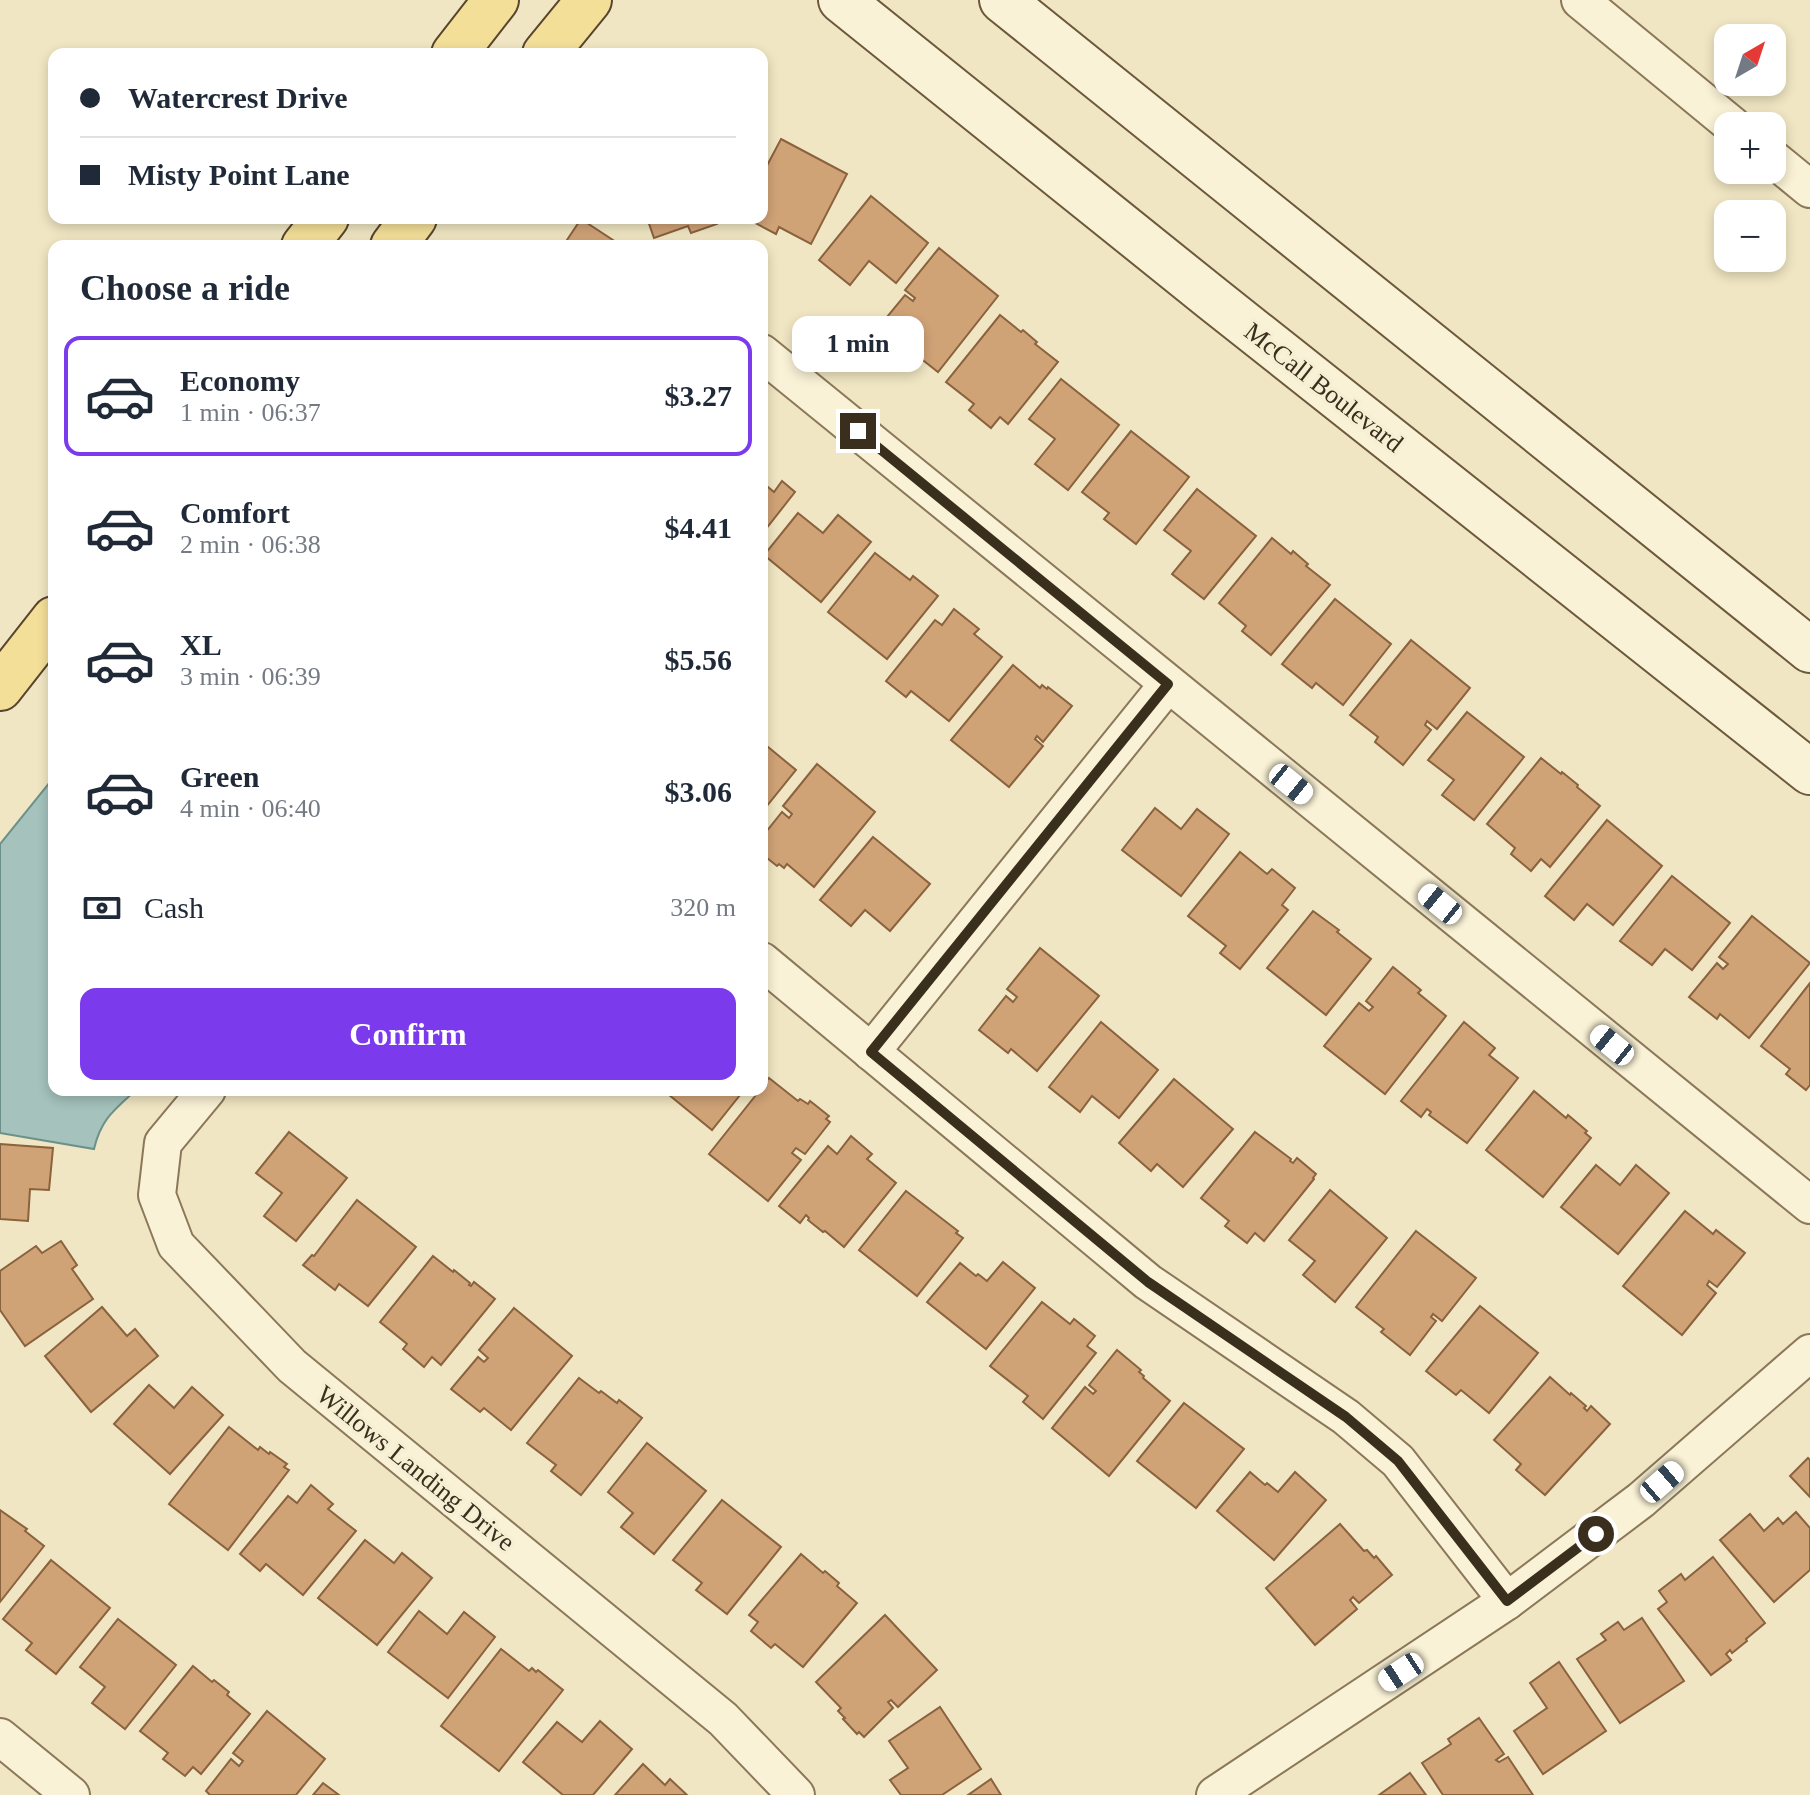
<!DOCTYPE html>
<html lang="en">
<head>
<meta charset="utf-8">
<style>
  :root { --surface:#fff; --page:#f2f2f3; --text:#1f2937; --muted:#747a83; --line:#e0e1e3; --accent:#7c3aed }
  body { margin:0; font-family:Georgia,serif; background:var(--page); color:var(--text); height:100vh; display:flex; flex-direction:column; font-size:30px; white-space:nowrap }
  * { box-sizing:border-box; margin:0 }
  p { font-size:26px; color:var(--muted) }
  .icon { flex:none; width:44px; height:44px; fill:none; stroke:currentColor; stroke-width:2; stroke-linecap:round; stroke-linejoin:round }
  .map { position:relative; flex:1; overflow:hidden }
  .details { position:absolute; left:48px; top:240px; width:720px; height:856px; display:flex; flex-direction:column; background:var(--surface); border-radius:16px; box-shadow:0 4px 12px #0003 }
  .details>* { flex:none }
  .guide { position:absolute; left:48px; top:48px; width:720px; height:176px; border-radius:16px; box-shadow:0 4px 12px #0003; display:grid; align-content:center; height:176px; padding:0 32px; background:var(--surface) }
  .needle { width:52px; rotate:39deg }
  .fabs { position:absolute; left:1714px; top:24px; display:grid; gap:16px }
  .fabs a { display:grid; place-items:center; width:72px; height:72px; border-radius:16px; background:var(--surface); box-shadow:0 4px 12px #0003; font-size:40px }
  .end { position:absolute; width:36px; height:36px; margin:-18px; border:10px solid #3a2e1d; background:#fff; box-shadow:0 0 0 4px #fff }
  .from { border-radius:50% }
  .bubble { position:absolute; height:56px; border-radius:16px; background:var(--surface); box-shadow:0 4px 12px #0003; font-size:26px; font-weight:700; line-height:56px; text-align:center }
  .car { position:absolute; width:24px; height:48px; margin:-24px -12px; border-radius:10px; box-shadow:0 0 6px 2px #0007; background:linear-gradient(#fff 24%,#345 0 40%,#fff 0 76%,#345 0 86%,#fff 0) }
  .guide b { display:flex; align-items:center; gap:28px; height:76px; font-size:30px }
  .guide b+b { border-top:2px solid var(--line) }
  .guide i { width:20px; height:20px; background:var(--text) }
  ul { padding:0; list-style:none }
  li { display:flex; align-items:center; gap:24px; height:120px; margin:0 16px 12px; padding:0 16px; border:4px solid transparent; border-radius:16px }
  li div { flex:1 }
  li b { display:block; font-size:30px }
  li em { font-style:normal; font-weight:700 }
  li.selected { border-color:var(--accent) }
  li>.icon { width:72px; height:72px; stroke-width:1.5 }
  h2 { padding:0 32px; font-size:36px; line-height:96px }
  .pay { display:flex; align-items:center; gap:20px; height:88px; padding:0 32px; font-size:30px }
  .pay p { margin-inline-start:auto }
  .cta { display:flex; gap:16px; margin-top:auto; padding:16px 32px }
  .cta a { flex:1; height:92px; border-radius:16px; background:var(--accent); color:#fff; font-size:32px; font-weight:700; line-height:92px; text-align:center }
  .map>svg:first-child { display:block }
  .water { fill:#a5c2bc; stroke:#6b918b; stroke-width:2 }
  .building { fill:#d0a377; stroke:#8b623e; stroke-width:2 }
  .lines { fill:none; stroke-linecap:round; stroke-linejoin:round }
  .street-casing { stroke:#8b7759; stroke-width:40 }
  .secondary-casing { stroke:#6d583c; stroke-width:48 }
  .primary-casing { stroke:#58452d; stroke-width:48 }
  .street { stroke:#faf2d6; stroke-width:36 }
  .secondary { stroke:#faf2d6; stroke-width:44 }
  .primary { stroke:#f4df99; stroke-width:44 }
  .route { stroke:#3a2e1d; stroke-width:10 }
  .labels { text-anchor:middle; stroke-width:7; stroke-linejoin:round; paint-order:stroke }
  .street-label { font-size:26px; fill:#3a2e1d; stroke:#f7efd3 }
</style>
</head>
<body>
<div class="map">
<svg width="1810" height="1795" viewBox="0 0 1810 1795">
  <rect width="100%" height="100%" fill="#f0e6c3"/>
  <path class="water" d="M54,777V1090H136C114,1110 101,1119 94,1149L0,1133V844Z"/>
  <g class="building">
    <polygon points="781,139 847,174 811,244 779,227 776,234 746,218 762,218 762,175"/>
    <polygon points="871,196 928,243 896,283 869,261 850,285 819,260"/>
    <polygon points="647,218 715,218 717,224 691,233 688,226 654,238"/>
    <polygon points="581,219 622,246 563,246"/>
    <polygon points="939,248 998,296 938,372 910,350 907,353 877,329 905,295 913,301 915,298 905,290"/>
    <polygon points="1000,315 1021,332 1023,330 1037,342 1035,344 1058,362 1008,424 1000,417 991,428 969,410 974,404 946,382"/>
    <polygon points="1061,379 1119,425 1068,490 1035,464 1055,439 1029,419"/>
    <polygon points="1131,431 1189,477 1136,544 1104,519 1109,513 1082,492"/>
    <polygon points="782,481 795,492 762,534 762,482 774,492"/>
    <polygon points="1197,489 1256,536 1204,599 1172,574 1191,551 1164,530"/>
    <polygon points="798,513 823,533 838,515 871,542 821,602 764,555"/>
    <polygon points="1272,538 1291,554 1293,551 1308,564 1306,566 1330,585 1271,655 1242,631 1246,626 1219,603"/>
    <polygon points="875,553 910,580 913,576 938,596 887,659 828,612"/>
    <polygon points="1335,599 1391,644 1343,705 1316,683 1312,688 1282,664"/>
    <polygon points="954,609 979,629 974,634 1002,657 949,721 911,691 906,697 886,681 935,620 942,625"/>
    <polygon points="1411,640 1470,688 1437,729 1427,721 1425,725 1431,730 1403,765 1375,742 1378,737 1350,715"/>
    <polygon points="1013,665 1040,688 1042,685 1047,689 1048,687 1072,706 1043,742 1037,736 1035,739 1043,746 1009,787 951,740"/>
    <polygon points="1467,712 1524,757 1474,820 1442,795 1454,780 1428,760"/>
    <polygon points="762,742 796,770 762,812"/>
    <polygon points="1541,758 1561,774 1562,772 1578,785 1577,787 1600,806 1550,867 1541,859 1531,871 1511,854 1515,848 1487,824"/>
    <polygon points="817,764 875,812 814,887 787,864 784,868 779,864 777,866 762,854 762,837 782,812 789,818 792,814 783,806"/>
    <polygon points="1155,808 1181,829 1197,809 1229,834 1181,896 1122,850"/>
    <polygon points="1607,820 1662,866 1613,925 1587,904 1574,920 1545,896"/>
    <polygon points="873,837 930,884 890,931 865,910 851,926 820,900"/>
    <polygon points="1240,852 1267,874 1272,869 1295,888 1282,905 1288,910 1240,969 1220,953 1226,946 1188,916"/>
    <polygon points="1672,876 1730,923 1692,970 1665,949 1652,965 1620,941"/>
    <polygon points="1313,911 1339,930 1337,932 1371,959 1326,1015 1267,968"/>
    <polygon points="1752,916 1810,963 1749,1038 1720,1014 1717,1019 1689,997 1717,963 1723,969 1728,964 1719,957"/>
    <polygon points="1040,948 1099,996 1037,1071 1011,1049 1008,1053 979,1030 1006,996 1013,1002 1017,997 1007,989"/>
    <polygon points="1393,967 1421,990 1418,993 1446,1016 1385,1094 1324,1046 1359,1003 1369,1011 1373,1007 1366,1001"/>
    <polygon points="1810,983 1810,1085 1806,1090 1786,1074 1790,1069 1761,1046"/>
    <polygon points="1101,1022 1158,1070 1119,1118 1092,1096 1080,1112 1049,1087"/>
    <polygon points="1464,1022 1495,1048 1489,1055 1518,1078 1467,1143 1429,1115 1431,1112 1427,1109 1421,1117 1401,1101"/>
    <polygon points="769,1078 798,1101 800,1099 808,1104 810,1101 829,1116 826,1119 830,1122 805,1154 796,1148 792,1153 801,1160 768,1201 709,1154 760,1090 762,1090 762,1087"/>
    <polygon points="1174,1079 1233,1129 1183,1187 1157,1164 1151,1171 1119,1143"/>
    <polygon points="663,1090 744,1090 712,1130"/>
    <polygon points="1534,1091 1566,1118 1568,1115 1587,1131 1585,1133 1591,1138 1543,1197 1486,1150"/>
    <polygon points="289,1132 347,1178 296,1241 264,1216 282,1193 256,1173"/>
    <polygon points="1255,1132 1291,1159 1290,1161 1293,1163 1297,1158 1316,1174 1313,1178 1314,1179 1264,1241 1255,1233 1247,1243 1225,1226 1229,1221 1201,1198"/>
    <polygon points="851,1136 872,1154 867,1159 896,1183 844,1247 825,1231 823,1232 808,1220 809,1218 806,1215 800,1223 779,1206 828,1146 837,1154"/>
    <polygon points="0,1144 53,1148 49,1190 30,1189 28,1221 0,1219"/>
    <polygon points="1596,1165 1620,1185 1636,1165 1669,1193 1618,1254 1561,1207"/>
    <polygon points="1330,1190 1387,1238 1335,1302 1303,1275 1315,1261 1289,1240"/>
    <polygon points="906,1191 958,1231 956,1233 963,1238 917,1296 859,1250"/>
    <polygon points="357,1200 416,1247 368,1306 339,1284 335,1290 303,1265 312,1255 314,1256"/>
    <polygon points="1685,1211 1713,1234 1716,1230 1745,1253 1717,1287 1709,1281 1707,1285 1716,1293 1682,1335 1623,1286"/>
    <polygon points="1416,1231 1476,1278 1442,1321 1433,1314 1431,1317 1436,1321 1410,1355 1381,1332 1384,1329 1356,1307"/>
    <polygon points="61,1241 77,1265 72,1269 93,1299 25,1346 0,1310 0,1271 36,1246 42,1253"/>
    <polygon points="433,1256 453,1272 454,1270 470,1283 469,1285 471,1286 474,1282 495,1299 441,1365 432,1357 424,1367 403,1349 407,1344 380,1322"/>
    <polygon points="1003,1262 1035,1288 986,1349 927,1302 960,1263 976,1276 978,1274 987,1281"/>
    <polygon points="1042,1302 1070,1324 1074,1319 1095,1336 1087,1346 1096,1353 1043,1419 1023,1402 1028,1396 990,1366"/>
    <polygon points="1480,1306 1538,1353 1489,1413 1461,1390 1456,1395 1426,1371"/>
    <polygon points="102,1307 127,1336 135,1329 158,1356 91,1412 45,1356"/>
    <polygon points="514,1308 572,1356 511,1430 484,1408 480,1412 451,1389 478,1357 484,1362 488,1358 479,1350"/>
    <polygon points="1117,1350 1141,1370 1139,1372 1144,1376 1143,1378 1170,1401 1109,1476 1052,1428 1085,1387 1093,1394 1096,1391 1089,1385"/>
    <polygon points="1550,1377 1570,1395 1571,1393 1586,1406 1584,1408 1587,1411 1591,1406 1610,1424 1545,1495 1516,1470 1521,1464 1494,1440"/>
    <polygon points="579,1378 599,1393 601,1391 617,1403 619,1400 642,1418 581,1495 551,1471 556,1465 527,1443"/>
    <polygon points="149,1385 174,1408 192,1387 223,1415 170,1474 114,1424"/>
    <polygon points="1184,1403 1244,1449 1196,1508 1137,1461"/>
    <polygon points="229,1427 258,1450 260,1447 269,1454 270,1452 287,1464 284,1467 289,1470 228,1550 169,1504"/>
    <polygon points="647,1443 706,1491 654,1554 621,1527 633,1513 608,1492"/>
    <polygon points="1808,1458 1810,1460 1810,1497 1790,1476"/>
    <polygon points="1250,1472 1265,1485 1267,1483 1278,1492 1295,1472 1326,1500 1274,1560 1217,1511"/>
    <polygon points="311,1485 333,1504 328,1509 356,1531 303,1595 266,1564 260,1571 240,1554 288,1496 297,1503"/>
    <polygon points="722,1500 781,1547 727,1614 696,1590 702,1583 673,1560"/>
    <polygon points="0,1510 27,1529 25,1531 44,1546 0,1602"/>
    <polygon points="1796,1512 1810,1528 1810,1570 1774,1602 1720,1540 1750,1514 1764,1531 1778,1518 1783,1524"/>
    <polygon points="1340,1524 1364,1551 1367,1550 1374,1558 1376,1556 1392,1575 1359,1603 1353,1597 1350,1600 1357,1609 1315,1645 1266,1588"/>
    <polygon points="365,1540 394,1563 402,1553 432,1578 377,1645 318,1598"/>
    <polygon points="801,1554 823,1573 825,1571 839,1583 837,1586 857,1603 803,1667 775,1644 771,1648 751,1631 758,1622 749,1615"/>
    <polygon points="1713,1557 1765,1623 1746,1639 1747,1641 1732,1653 1730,1650 1726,1654 1731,1660 1711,1675 1658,1609 1667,1602 1659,1591 1681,1574 1685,1580"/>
    <polygon points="51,1560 110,1608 56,1674 26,1650 32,1643 3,1619"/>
    <polygon points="419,1611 447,1634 464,1612 495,1637 448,1698 388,1652"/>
    <polygon points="885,1615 937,1670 898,1707 891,1700 888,1702 893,1708 864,1737 859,1732 857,1734 843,1719 845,1718 838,1711 841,1708 816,1682"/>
    <polygon points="1642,1618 1684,1681 1620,1723 1577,1659 1606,1640 1601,1634 1618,1622 1624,1630"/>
    <polygon points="118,1619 176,1665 125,1729 92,1703 105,1687 80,1667"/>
    <polygon points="501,1649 529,1671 532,1668 536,1672 538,1670 563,1690 499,1771 441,1726"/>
    <polygon points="1559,1662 1606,1731 1543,1774 1514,1731 1547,1708 1530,1683"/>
    <polygon points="193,1666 212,1682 214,1680 229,1692 227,1695 250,1714 201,1774 193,1767 185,1776 163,1759 168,1753 140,1731"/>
    <polygon points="940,1707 981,1769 942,1795 901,1795 890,1780 908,1768 889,1741"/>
    <polygon points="267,1711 325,1759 296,1795 210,1795 206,1791 231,1759 239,1766 243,1761 233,1753"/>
    <polygon points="1479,1718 1504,1754 1496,1760 1499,1762 1508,1757 1533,1795 1443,1795 1422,1763 1451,1744 1448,1739"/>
    <polygon points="600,1721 632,1749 593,1795 563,1795 523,1762 557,1722 582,1742"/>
    <polygon points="643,1764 665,1785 670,1779 687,1795 615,1795"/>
    <polygon points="1410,1773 1426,1795 1379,1795"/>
    <polygon points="991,1779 1001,1795 968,1795"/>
    <polygon points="323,1783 339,1795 313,1795"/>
  </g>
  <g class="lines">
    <defs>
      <g id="street">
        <polyline points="1580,0 1733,126"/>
        <polyline points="1772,158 1810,189"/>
        <polyline points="762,353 1810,1205"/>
        <polyline points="762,961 1148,1282 1346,1417 1398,1461 1507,1601"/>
        <polyline points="871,1052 1168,684"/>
        <polyline points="207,1090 163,1143 157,1195 176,1245 292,1366 723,1719 796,1795"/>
        <polyline points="0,1737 71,1795"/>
        <polyline points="1215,1795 1507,1601 1641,1500 1810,1353"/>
      </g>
      <g id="secondary">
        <polyline points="841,0 1213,299 1810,772"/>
        <polyline points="1002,0 1810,650"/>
      </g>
      <g id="primary">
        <polyline points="454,54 496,0"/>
        <polyline points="545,54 589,0"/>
        <polyline points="304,246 326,218"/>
        <polyline points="393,246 414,218"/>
        <polyline points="0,688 54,619"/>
      </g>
    </defs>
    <use href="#street" class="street-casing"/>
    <use href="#secondary" class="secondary-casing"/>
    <use href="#primary" class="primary-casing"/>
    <use href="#street" class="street"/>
    <use href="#secondary" class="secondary"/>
    <use href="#primary" class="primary"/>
  </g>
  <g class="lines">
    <polyline class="route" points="858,431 1168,684 871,1052 1148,1282 1346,1417 1398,1461 1507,1601 1596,1534"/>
  </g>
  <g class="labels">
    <g class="street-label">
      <text transform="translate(1324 387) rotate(38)" y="9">McCall Boulevard</text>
      <text transform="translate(416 1468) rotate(39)" y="9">Willows Landing Drive</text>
    </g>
  </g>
</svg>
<div class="fabs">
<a><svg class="needle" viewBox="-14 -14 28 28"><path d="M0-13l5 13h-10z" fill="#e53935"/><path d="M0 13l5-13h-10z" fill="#747a83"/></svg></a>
<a>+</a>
<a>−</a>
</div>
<i class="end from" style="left:1596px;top:1534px"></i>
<i class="end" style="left:858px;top:431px"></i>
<div class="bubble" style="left:792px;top:316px;width:132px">1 min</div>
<i class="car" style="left:1291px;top:784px;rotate:129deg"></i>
<i class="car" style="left:1440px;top:904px;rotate:309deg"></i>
<i class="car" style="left:1612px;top:1045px;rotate:309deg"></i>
<i class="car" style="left:1662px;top:1482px;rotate:49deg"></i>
<i class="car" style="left:1401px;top:1672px;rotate:237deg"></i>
<div class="guide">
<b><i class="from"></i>Watercrest Drive</b>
<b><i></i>Misty Point Lane</b>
</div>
<section class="details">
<h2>Choose a ride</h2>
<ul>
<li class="selected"><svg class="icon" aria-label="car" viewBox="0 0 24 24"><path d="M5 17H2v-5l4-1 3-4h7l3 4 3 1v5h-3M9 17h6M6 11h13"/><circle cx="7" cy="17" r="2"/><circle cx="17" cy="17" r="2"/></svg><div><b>Economy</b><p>1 min · 06:37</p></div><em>$3.27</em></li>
<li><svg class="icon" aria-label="car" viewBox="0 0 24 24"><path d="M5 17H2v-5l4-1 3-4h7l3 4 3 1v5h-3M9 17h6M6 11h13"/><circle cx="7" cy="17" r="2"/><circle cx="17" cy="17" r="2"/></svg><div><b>Comfort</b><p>2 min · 06:38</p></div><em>$4.41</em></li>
<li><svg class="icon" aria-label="car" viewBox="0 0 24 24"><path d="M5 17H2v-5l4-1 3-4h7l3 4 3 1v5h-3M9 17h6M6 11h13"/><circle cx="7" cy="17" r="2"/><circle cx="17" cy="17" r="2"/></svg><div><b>XL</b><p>3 min · 06:39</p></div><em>$5.56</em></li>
<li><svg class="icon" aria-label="car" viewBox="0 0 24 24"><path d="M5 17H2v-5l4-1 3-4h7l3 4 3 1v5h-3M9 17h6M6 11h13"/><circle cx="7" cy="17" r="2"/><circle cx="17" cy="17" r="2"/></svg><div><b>Green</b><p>4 min · 06:40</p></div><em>$3.06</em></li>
</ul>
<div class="pay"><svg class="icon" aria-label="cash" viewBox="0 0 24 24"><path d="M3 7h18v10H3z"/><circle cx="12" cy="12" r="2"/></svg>Cash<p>320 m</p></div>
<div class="cta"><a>Confirm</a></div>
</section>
</div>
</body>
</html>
